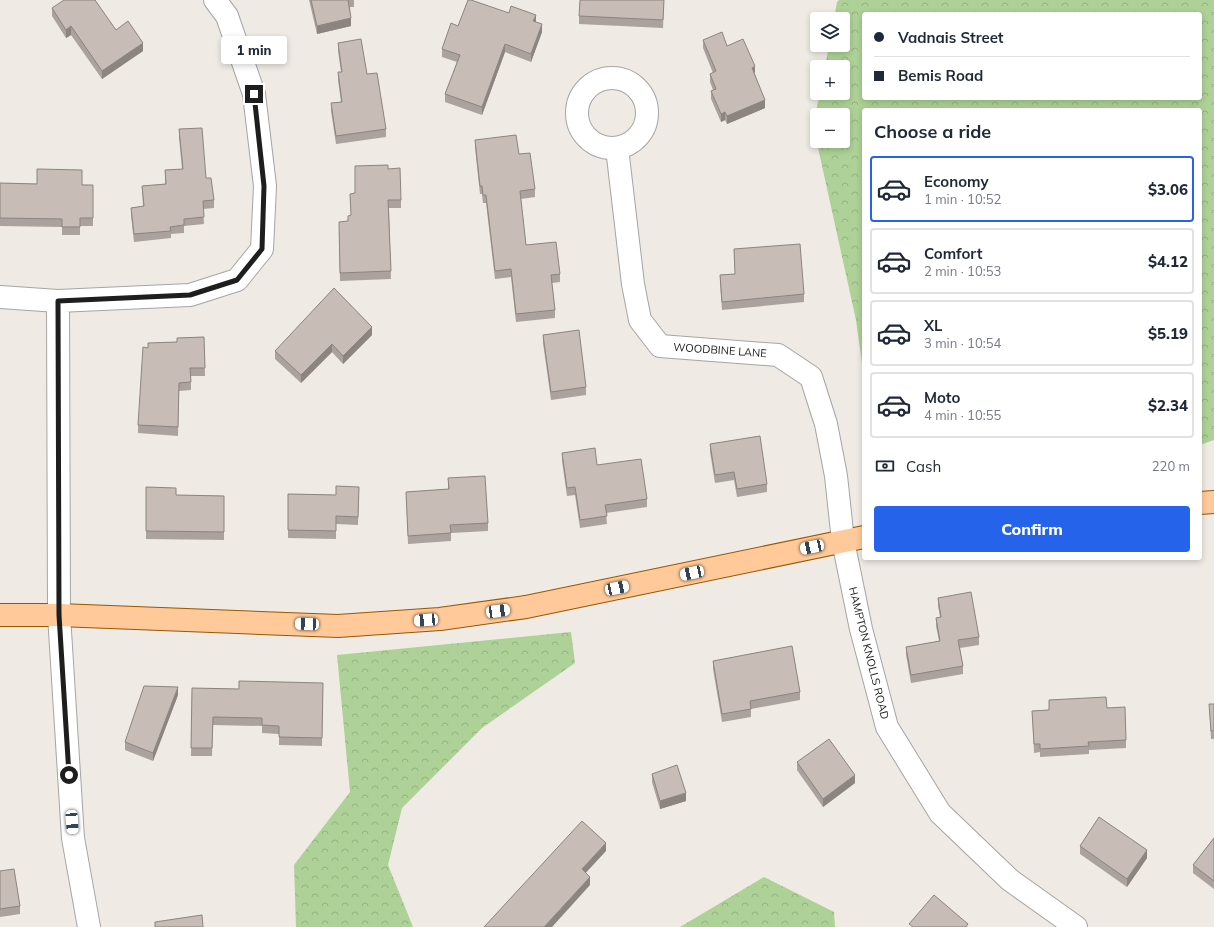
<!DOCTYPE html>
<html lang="en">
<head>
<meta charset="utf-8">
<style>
  :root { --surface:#fff; --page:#f2f2f3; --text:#1f2937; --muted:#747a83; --line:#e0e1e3; --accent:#2563eb }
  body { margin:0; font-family:Mulish,sans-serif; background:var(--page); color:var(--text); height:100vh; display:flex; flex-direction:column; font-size:15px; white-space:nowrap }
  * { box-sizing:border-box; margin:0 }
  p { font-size:13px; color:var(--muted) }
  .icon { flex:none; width:22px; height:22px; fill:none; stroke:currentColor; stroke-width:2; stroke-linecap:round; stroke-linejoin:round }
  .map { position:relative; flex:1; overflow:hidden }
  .details { position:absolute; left:862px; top:108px; width:340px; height:452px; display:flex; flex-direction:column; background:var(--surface); border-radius:4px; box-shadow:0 2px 6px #0003 }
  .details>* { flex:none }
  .guide { position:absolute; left:862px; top:12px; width:340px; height:88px; border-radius:4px; box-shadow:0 2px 6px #0003; display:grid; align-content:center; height:88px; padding:0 12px; background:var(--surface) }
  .buttons { position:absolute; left:810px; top:12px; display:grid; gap:8px }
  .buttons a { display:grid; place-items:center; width:40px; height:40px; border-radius:4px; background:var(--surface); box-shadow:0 2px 6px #0003; font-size:20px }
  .end { position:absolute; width:18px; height:18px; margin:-9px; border:5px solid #1e1e1e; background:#fff; box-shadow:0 0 0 2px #fff }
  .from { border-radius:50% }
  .bubble { position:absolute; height:28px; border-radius:4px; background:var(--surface); box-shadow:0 2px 6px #0003; font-size:13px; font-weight:800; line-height:28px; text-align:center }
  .car { position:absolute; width:12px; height:24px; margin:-12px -6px; border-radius:5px; box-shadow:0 0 3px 1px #0007; background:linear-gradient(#fff 24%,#345 0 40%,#fff 0 76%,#345 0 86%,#fff 0) }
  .guide b { display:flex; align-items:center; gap:14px; height:38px; font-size:15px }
  .guide b+b { border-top:1px solid var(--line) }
  .guide i { width:10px; height:10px; background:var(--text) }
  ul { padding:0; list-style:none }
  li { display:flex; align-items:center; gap:12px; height:66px; margin:0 8px 6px; padding:0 4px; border:2px solid var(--line); border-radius:4px }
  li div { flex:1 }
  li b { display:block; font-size:15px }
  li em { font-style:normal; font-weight:800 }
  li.active { border-color:var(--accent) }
  li>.icon { width:36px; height:36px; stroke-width:1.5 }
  h2 { padding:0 12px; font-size:18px; line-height:48px }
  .pay { display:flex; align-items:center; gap:10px; height:44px; padding:0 12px; font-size:15px }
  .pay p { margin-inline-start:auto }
  .action { display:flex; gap:8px; margin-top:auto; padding:8px 12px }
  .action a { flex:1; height:46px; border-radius:4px; background:var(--accent); color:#fff; font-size:16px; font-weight:800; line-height:46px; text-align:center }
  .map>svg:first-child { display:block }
  .forest { fill:url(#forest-crowns); fill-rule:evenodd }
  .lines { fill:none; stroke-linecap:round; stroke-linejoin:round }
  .minor-casing { stroke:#a5a5a5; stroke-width:24 }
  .tertiary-casing { stroke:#a5a5a5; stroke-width:24 }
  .primary-casing { stroke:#985700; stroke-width:24 }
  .minor { stroke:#fff; stroke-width:22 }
  .tertiary { stroke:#fff; stroke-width:22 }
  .primary { stroke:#ffc999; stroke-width:22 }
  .wall { fill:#aba29d }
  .shaded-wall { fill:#8b847f }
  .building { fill:#c7bcb6; stroke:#8b847f }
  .route { stroke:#1e1e1e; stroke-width:5 }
  .labels { text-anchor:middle; stroke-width:3; stroke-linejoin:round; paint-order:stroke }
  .street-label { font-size:11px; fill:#1e1e1e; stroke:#fff }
</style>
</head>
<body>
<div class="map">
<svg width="1214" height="927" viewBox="0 0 1214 927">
  <defs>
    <pattern id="forest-crowns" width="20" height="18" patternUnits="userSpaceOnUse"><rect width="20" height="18" fill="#add196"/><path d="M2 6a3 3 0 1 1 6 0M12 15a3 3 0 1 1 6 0" fill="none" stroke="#94b381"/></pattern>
  </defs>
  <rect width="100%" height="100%" fill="#efeae3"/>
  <g class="forest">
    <path d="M839,0H1214V440L1200,445V110H864V378L856,320L813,125L820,93H843V67H825L829,45H843V19H834L837,2ZM864,14H1200V98H864ZM817,115H843V141H817Z"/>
    <polygon points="571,632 575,663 482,728 402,808 388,865 413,927 296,927 294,865 350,792 337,655"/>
    <polygon points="764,877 834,912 835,927 680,927"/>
  </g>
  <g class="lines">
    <defs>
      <g id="minor">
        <circle cx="612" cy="113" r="35"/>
        <polyline points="617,148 633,284 640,320 660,346 778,355 811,377 826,424 836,476 843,541 861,629 887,727 940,813 1010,880 1076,927"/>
        <polyline points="0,297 58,301"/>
        <polyline points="59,615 73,838 89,927"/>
      </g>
      <polyline id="tertiary" points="59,615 58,301 190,295 237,280 262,249 265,186 254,94 227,16 215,0"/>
      <g id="primary">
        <polyline points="1200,503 1214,502"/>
        <polyline points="0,615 59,615 338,626 440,619 526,607 864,537"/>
      </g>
    </defs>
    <use href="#minor" class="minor-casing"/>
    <use href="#tertiary" class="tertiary-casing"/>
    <use href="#primary" class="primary-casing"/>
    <use href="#minor" class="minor"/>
    <use href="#tertiary" class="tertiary"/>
    <use href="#primary" class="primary"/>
  </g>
  <g class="wall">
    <polygon points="309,0 354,0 354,7 350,7 351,26 317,34"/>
    <polygon points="664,0 663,28 579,24 579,16"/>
    <polygon points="52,8 116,30 143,51 102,79 71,35 66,38 52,16"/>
    <polygon points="509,13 536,22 542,32 531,62 505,52 482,115 445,102 445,94 457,62 442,57 442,49 458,26"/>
    <polygon points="703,40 727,46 755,74 765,108 727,124 725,120 721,122 711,99 711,91 713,90 710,82 710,74 713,73 703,48"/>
    <polygon points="338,43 367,74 386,129 386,137 336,144 331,111 331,103 341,102 338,80 338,72 341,72 338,51"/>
    <polygon points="179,129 206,178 214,200 214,208 203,209 204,224 184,226 184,233 171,234 171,238 134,242 131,215 131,208 143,206 142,186 165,184 165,170 182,169 179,137"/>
    <polygon points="475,140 519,154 535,189 535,197 521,199 526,245 560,274 560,282 552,283 555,310 555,318 516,322 511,277 495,279 486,203 483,203 482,194 480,194 475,148"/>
    <polygon points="388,169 401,200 401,208 389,208 391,279 340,281 339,230 348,221 351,215 355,193"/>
    <polygon points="0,183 93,185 93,226 80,226 80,235 62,235 62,227 0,226"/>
    <polygon points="734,249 804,294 804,302 722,310 720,283 720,275 735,274"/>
    <polygon points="372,335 343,364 332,352 301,383 275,359 275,351"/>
    <polygon points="543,335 586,387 586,395 551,400 543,343"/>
    <polygon points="204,337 205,376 191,376 191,390 179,391 178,436 138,433 138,425 148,348 177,342 177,338"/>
    <polygon points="710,444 767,484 767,492 737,497 734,480 715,483 710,452"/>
    <polygon points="562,453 597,465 647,499 647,507 606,513 607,524 580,528 575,495 567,496 562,461"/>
    <polygon points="448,478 488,523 488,531 451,533 451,541 408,544 406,492 448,489"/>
    <polygon points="146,487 176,495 224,496 224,540 146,539"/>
    <polygon points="359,487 358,525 336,524 336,539 288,538 288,494 336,495"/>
    <polygon points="938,598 979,637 979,645 960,648 963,666 963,674 911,683 906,655 906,647 939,641 936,626 936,618 940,617 938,606"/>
    <polygon points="713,661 800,692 800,700 751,709 751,717 722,722 713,669"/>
    <polygon points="323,683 322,746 279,745 279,734 262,733 262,726 213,725 212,756 191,756 192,688 239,689"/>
    <polygon points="178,695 153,761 125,750 125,742"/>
    <polygon points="1049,700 1107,708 1126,740 1126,748 1089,750 1089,754 1040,757 1040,752 1034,753 1032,711 1049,710"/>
    <polygon points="1209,704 1214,704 1214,739 1211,739"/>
    <polygon points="797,762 855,783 823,807 797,770"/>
    <polygon points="652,774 686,801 660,809 652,782"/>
    <polygon points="1214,838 1214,889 1193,873 1193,865"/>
    <polygon points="1080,846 1147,858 1127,887 1080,854"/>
    <polygon points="0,871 20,906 20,914 0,917"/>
  </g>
  <g class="shaded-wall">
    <polygon points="536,15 536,23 533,21"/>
    <polygon points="351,18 351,26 317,34 317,26"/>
    <polygon points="542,24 542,32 531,62 531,54"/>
    <polygon points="71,26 71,35 66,38 66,30"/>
    <polygon points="143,43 143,51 102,79 102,71"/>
    <polygon points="505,44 505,52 482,115 482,107"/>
    <polygon points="755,66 755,74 752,68"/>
    <polygon points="765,100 765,108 727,124 727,116"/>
    <polygon points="725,112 725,120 721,122 721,114"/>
    <polygon points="372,327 372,335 343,364 343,356"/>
    <polygon points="332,344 332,352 301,383 301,375"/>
    <polygon points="178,687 178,695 153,761 153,753"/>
    <polygon points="855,775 855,783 823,807 823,799"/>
    <polygon points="686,793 686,801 660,809 660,801"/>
    <polygon points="606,843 606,851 582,877 582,869"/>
    <polygon points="1147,850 1147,858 1127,887 1127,879"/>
    <polygon points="590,877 590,885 552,927 544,927"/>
  </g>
  <g class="building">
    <polygon points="64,0 95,0 116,30 128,21 143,43 102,71 71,26 66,30 52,8"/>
    <polygon points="311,0 348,0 351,18 317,26"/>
    <polygon points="468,0 471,0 509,13 511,6 536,15 533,21 542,24 531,54 505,44 482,107 445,94 460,55 442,49 451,23 458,26"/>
    <polygon points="580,0 664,0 663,20 579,16"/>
    <polygon points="722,32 727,46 743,39 755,66 752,68 765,100 727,116 725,112 721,114 711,91 716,89 710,74 716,71 703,40"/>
    <polygon points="361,39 367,74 377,73 386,129 336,136 331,103 342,102 338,72 342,72 338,43"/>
    <polygon points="202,128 206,178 211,178 214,200 203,201 204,217 184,219 184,225 170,227 171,231 134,234 131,208 144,206 142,186 166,184 165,170 183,169 179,129"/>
    <polygon points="516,135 519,154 530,153 535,189 520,191 526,245 556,242 560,274 551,275 555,310 516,314 511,269 495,271 486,195 483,195 482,186 480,186 475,140"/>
    <polygon points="388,165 388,169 400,168 401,200 388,200 391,271 340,273 339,222 348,221 348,216 351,215 350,194 355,193 355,166"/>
    <polygon points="37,169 82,170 82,185 93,185 93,218 80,218 80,227 62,227 62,219 0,218 0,183 37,184"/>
    <polygon points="800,244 804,294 722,302 720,275 735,274 734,249"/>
    <polygon points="334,288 372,327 343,356 332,344 301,375 275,351"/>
    <polygon points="579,330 586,387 551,392 543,335"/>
    <polygon points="204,337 205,368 190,368 191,382 179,383 178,427 138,425 143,347 148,348 148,343 177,342 177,338"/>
    <polygon points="760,436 767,484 737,489 734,472 715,475 710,444"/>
    <polygon points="595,448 597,465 641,459 647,499 605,505 607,516 580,520 575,487 567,488 562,453"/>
    <polygon points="485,476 488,523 450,525 451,533 408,536 406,492 449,489 448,478"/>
    <polygon points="336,486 359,487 358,517 336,516 336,531 288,530 288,494 336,495"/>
    <polygon points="146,487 176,488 176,495 224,496 224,532 146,531"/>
    <polygon points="971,592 979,637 958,640 963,666 911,675 906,647 940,641 936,618 941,617 938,598"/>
    <polygon points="792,646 800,692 750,701 751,709 722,714 713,661"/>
    <polygon points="239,681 323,683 322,738 279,737 279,726 262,725 262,718 213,717 212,748 191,748 192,688 239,689"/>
    <polygon points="144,686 178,687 153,753 125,742"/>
    <polygon points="1106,697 1107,708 1125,707 1126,740 1088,742 1089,746 1040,749 1040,744 1034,744 1032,711 1049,710 1049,700"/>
    <polygon points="1209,704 1214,704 1214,731 1211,731"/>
    <polygon points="829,739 855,775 823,799 797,762"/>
    <polygon points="677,765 686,793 660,801 652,774"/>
    <polygon points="1099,817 1147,850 1127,879 1080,846"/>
    <polygon points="582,821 606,843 582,869 590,877 544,927 484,927"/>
    <polygon points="1214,838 1214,881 1193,865"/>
    <polygon points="14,869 20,906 0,909 0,871"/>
    <polygon points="934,895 968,924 966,927 913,927 909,924"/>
    <polygon points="202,915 203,927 155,927 155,922"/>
  </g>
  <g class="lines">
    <polyline class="route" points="69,775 59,615 58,301 190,295 237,280 262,249 264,186 254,94"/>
  </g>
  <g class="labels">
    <g class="street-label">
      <text transform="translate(720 350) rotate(4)" y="4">WOODBINE LANE</text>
      <text transform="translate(869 653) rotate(76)" y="4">HAMPTON KNOLLS ROAD</text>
    </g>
  </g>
</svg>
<div class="buttons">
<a><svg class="icon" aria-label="layers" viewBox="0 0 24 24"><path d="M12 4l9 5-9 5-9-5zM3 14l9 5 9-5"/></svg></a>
<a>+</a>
<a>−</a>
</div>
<i class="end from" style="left:69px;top:775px"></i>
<i class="end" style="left:254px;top:94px"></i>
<div class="bubble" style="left:221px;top:36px;width:66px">1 min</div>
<i class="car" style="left:812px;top:547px;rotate:258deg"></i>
<i class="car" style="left:692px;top:573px;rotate:258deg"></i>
<i class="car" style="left:617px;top:588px;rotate:78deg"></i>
<i class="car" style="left:498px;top:611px;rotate:82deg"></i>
<i class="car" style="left:426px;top:620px;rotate:266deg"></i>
<i class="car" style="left:307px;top:624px;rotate:272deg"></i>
<i class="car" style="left:72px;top:822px;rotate:176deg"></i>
<div class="guide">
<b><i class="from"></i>Vadnais Street</b>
<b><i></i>Bemis Road</b>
</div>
<section class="details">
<h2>Choose a ride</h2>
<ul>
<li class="active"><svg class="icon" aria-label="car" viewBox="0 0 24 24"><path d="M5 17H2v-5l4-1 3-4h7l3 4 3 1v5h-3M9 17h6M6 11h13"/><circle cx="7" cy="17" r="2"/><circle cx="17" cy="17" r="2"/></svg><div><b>Economy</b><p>1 min · 10:52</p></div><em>$3.06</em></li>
<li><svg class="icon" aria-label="car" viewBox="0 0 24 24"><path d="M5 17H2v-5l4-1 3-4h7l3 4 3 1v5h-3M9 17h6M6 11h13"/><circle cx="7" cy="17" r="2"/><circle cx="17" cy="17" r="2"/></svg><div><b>Comfort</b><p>2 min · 10:53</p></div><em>$4.12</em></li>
<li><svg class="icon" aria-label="car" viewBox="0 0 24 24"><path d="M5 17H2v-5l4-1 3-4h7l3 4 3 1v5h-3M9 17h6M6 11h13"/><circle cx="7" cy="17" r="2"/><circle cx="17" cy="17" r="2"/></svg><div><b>XL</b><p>3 min · 10:54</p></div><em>$5.19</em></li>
<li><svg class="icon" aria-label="car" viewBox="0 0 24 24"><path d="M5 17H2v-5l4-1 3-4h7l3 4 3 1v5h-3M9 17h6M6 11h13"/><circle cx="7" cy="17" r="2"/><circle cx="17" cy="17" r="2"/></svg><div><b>Moto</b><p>4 min · 10:55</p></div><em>$2.34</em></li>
</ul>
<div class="pay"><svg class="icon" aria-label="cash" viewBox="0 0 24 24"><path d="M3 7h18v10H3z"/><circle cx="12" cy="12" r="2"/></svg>Cash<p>220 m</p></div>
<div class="action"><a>Confirm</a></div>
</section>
</div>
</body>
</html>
